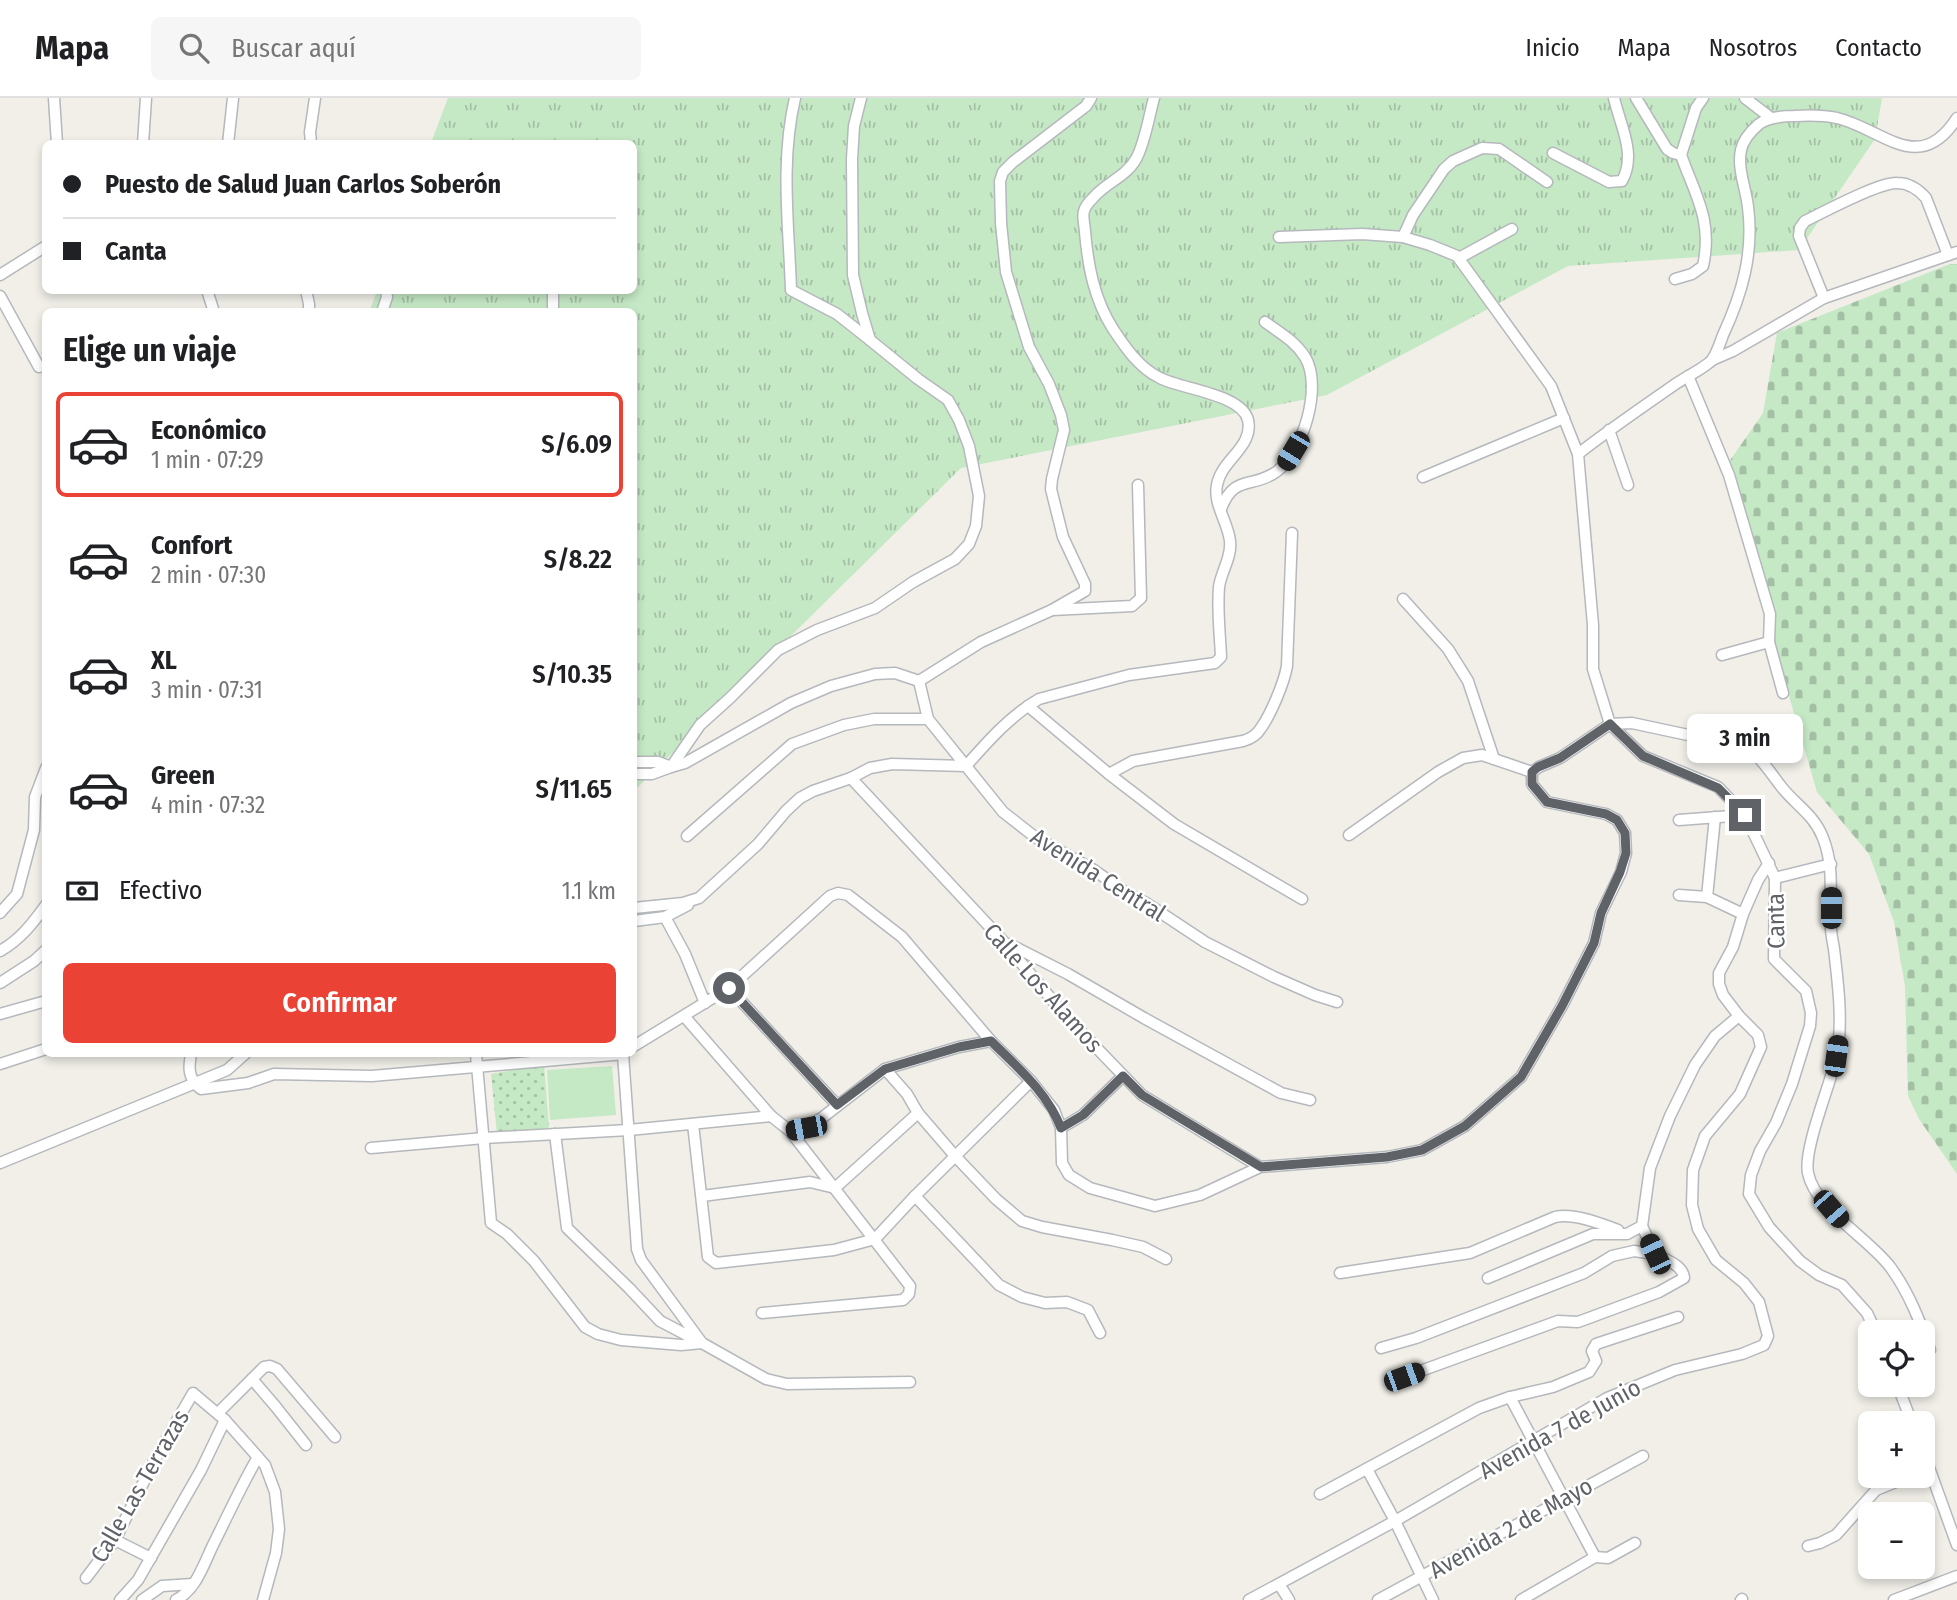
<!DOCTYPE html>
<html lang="es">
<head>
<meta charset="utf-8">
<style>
  :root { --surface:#fff; --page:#f6f6f6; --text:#202124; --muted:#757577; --line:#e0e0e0; --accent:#ea4335 }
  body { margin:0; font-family:"Fira Sans Condensed",sans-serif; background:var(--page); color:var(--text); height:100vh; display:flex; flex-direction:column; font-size:26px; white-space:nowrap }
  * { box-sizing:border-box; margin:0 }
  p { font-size:23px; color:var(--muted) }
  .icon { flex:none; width:38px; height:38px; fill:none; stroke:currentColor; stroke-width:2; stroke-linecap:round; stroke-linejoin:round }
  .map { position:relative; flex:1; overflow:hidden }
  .details { position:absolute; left:42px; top:210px; width:595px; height:749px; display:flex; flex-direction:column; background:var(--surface); border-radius:10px; box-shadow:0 4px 10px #0003 }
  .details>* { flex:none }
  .banner { position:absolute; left:42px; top:42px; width:595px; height:154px; border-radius:10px; box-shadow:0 4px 10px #0003; display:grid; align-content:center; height:154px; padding:0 21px; background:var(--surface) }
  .controls { position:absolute; left:1858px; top:1222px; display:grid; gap:14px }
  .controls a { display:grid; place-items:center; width:77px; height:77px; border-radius:10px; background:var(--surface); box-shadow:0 4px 10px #0003; font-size:35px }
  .end { position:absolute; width:32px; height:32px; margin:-16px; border:9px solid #5f6368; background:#fff; box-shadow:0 0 0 4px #fff }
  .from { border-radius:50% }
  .bubble { position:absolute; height:49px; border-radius:10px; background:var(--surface); box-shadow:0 4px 10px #0003; font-size:23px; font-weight:600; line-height:49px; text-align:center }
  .car { position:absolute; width:21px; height:42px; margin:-21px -10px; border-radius:9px; box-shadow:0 0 5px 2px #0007; background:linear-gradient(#222 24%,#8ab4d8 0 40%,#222 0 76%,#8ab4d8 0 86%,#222 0) }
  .banner b { display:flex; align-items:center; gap:24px; height:66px; font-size:26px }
  .banner b+b { border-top:2px solid var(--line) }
  .banner i { width:18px; height:18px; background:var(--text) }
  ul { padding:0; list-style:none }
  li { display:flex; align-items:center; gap:21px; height:105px; margin:0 14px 10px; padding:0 7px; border:4px solid transparent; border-radius:10px }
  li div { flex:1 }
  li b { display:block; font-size:26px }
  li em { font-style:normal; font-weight:600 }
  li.current { border-color:var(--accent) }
  li>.icon { width:63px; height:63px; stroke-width:1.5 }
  h2 { padding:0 21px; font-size:32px; line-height:84px }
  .pay { display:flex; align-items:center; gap:18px; height:77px; padding:0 21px; font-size:26px }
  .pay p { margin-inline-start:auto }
  .action { display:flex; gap:14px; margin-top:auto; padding:14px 21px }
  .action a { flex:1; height:80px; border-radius:10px; background:var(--accent); color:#fff; font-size:28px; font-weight:600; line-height:80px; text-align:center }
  header { display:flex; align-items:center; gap:42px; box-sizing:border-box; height:98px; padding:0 35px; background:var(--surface); border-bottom:2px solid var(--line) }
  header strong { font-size:33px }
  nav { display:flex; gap:38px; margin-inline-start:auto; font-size:24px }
  .search { width:490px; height:63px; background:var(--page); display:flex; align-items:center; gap:18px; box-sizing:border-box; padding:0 24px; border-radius:10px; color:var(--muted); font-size:26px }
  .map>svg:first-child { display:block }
  .grass { fill:url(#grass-tufts) }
  .cemetery { fill:url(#cemetery-stones) }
  .park { fill:url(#park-dots) }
  .garden { fill:#c5e8c5 }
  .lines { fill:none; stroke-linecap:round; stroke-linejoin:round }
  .street-casing { stroke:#b5b8bc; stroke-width:13 }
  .street { stroke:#fff; stroke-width:10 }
  .route { stroke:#5f6368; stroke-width:9 }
  .labels { text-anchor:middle; stroke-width:5; stroke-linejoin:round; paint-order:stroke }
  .street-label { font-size:24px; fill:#5f6368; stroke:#fff }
</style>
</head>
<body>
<header>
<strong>Mapa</strong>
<div class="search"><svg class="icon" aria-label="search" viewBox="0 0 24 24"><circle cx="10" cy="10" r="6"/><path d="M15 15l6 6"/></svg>Buscar aquí</div>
<nav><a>Inicio</a><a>Mapa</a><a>Nosotros</a><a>Contacto</a></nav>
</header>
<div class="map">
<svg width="1957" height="1502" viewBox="0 0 1957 1502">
  <defs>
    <pattern id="grass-tufts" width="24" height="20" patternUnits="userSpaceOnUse" patternTransform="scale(1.75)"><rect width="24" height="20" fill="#c5e8c5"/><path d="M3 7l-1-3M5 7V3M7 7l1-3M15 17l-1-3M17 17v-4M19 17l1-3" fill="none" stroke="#a3c0a4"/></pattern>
    <pattern id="cemetery-stones" width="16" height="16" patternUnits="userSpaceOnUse" patternTransform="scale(1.75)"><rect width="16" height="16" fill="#c5e8c5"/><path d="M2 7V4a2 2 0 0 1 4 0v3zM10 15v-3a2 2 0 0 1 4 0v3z" fill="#a3c0a4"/></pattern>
    <pattern id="park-dots" width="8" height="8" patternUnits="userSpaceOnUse" patternTransform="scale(1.75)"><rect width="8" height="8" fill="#c5e8c5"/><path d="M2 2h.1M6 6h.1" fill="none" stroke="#a3c0a4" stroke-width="1.8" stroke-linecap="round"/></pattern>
  </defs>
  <rect width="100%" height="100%" fill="#f1efe8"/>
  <polygon class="grass" points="448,0 1882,0 1875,41 1799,152 1568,168 1327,297 961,370 634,693 634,214 369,214 377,193 634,192 634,46 431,45"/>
  <polygon class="cemetery" points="1950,166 1957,166 1957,1076 1919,1021 1908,998 1905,888 1894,824 1869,756 1817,694 1736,416 1722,374 1763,315 1777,235"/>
  <polygon class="park" points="544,966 549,1031 497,1036 491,976"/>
  <polygon class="garden" points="612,968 616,1017 550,1022 547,972"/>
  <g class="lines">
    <defs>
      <g id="street">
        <polyline points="54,0 57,46"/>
        <path d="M795,0C780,64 789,128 791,192L837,216L870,242"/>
        <polyline points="1636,0 1667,51 1673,55 1681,57 1696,10 1703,0"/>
        <polyline points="1745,0 1771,20"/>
        <polyline points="143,46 146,0"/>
        <polyline points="228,46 233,0"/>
        <polyline points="311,46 310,34 315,0"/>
        <path d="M1553,55L1609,84L1622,83C1637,56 1620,27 1614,0"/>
        <polyline points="1279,139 1362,136 1403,139 1430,147 1457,158 1551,288 1578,356 1593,527 1593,571 1610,626 1643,658 1718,689 1745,717 1775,780 1774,861 1806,893 1811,915 1810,928 1792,986 1776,1025 1760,1053 1751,1077 1749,1096 1769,1129 1800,1163 1819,1177 1842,1187 1867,1215 1876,1234"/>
        <polyline points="1403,139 1413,117 1444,71 1453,63 1482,50 1499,51 1547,84"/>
        <polyline points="1459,160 1512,131"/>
        <polyline points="0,177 46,148"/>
        <path d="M1675,181L1692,176L1703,168C1713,122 1695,97 1681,57"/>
        <polyline points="207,192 214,214"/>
        <polyline points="306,192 309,206 309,214"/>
        <polyline points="0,198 39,269"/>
        <path d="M1824,200L1799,138L1800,130L1805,123C1824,114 1879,84 1897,85C1909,85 1919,92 1926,100L1948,157"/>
        <polyline points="382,214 387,199 386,192"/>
        <polyline points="553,214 553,192"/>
        <polyline points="1712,262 1733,253 1824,200 1957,154"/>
        <polyline points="1688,278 1729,377 1770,516 1769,544 1783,595"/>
        <polyline points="1609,332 1628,387"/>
        <path d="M1578,356C1610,331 1644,308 1677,285C1686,279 1706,269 1712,262C1717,255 1720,245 1723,237C1742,196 1754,155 1748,109C1746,91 1737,70 1741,52C1743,42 1751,33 1759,26C1769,19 1782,18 1794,18C1809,17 1823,17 1837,20C1883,31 1919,79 1957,20"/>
        <polyline points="1423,379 1564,320"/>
        <path d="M1221,411C1234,376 1252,391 1276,374C1303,355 1323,288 1305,259C1295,243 1280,235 1265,224"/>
        <polyline points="1403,501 1448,551 1468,583 1494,661"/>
        <polyline points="1052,512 1132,508 1141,500 1138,387"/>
        <polyline points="1722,557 1769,544"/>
        <polyline points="919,583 981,544 1052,512 1085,493 1085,486 1063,439 1051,391 1052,381 1064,332 1061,317 1049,286 1029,249 1006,174 1001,125 1000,83 1003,74 1013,64 1086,8 1091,0"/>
        <polyline points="919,583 928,621 1003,714 1035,739 1094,772 1125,794 1146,805 1205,844 1274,879 1315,897 1337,904"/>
        <polyline points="1028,608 1109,676 1174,726 1302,801"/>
        <polyline points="634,664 658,664 671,669 685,665 791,605 831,588 875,576 895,575 919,583"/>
        <polyline points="634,676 652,676 671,669 700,627 730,600 778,552 817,532 875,510 913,484 955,461 969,446 976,428 979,398 969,348 959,322 948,302 918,281 870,242 862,215 853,177 852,61 854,28 861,0"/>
        <path d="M1109,676L1133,663L1243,643C1250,641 1257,637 1261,630C1271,616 1284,585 1287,568L1292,435"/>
        <polyline points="851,680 1003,843 1063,915 1142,997 1260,1069"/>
        <polyline points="1679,722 1745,717"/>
        <polyline points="1349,737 1438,674 1463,660 1482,657 1532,674"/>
        <polyline points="687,738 792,646 844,627 874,621 928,621"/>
        <polyline points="1775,780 1831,766"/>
        <polyline points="1679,797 1707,799 1743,816"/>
        <polyline points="1707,799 1715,719"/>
        <path d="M634,810L683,805L699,800L758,746L786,713L800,700L813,693L851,680L870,670L892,666L966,668C988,643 1010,618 1039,601L1129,577L1215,565L1221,559C1220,536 1217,512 1219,489C1221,474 1232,459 1230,443C1228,424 1213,406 1217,387C1221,362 1254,349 1248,322C1242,296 1181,291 1160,280C1139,270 1125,249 1113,231C1094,201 1088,168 1085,134C1085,128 1082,119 1084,113C1085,109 1090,103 1093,100C1105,85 1126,79 1136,61C1145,45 1149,18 1154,0"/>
        <polyline points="0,815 17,796 34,732 35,699 46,670"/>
        <polyline points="665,819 685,856 705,905"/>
        <polyline points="634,823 665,819 688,807"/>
        <polyline points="1009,846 1068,876 1144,920 1281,995 1310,1002"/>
        <path d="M0,853C20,842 33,825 46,807"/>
        <polyline points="0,885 34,863 46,852"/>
        <polyline points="729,890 837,1007"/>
        <polyline points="0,916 46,903"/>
        <polyline points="684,918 771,1018"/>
        <path d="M634,948L729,890L830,798L838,795L848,797L902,839L991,943L1031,983L1054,1012L1061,1030L1062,1065L1069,1077L1090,1090L1155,1108L1200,1097L1260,1069L1387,1059L1422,1052L1465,1028L1521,979L1562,908L1594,845L1601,815L1621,774L1626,755L1625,735L1617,722L1606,716L1547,704L1532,686V674L1539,669L1560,660L1610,626L1632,625L1744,649C1760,657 1769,673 1780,687C1794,706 1814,716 1823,740C1835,770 1829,799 1831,830C1831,837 1833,844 1834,851C1838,885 1843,923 1837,957C1831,985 1803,1051 1808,1075C1815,1111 1870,1141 1891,1170C1909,1195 1920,1223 1930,1252"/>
        <path d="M191,956C189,968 188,975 195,986"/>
        <polyline points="476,956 491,1125 507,1136 534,1163 585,1229 598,1236 621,1242 681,1247 702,1245"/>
        <polyline points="623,956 637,1151 641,1162 702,1245 766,1281 787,1286 910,1284"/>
        <polyline points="0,966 46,951"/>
        <polyline points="885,971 907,996 918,1015 955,1058 996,1101 1022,1123 1042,1129 1112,1142 1143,1149 1166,1161"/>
        <polyline points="195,986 201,991 248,985 274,976 372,978 624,956"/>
        <polyline points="693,1026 708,1159 716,1165 834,1152 875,1141 915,1098 1031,983"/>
        <polyline points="1061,1030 1083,1017 1123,978"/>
        <polyline points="555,1036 567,1130 629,1190 660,1223 700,1244"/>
        <polyline points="371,1050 484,1040 629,1032 771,1018 790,1033 806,1029 814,1026 885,971 959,949 991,943"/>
        <polyline points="0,1065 227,972 245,956"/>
        <polyline points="702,1098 810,1084 835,1090 918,1015"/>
        <polyline points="915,1098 999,1187 1022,1199 1045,1205 1067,1204 1088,1212 1100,1235"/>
        <path d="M1340,1175L1470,1155L1555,1119C1574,1115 1599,1125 1618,1132"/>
        <polyline points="1488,1180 1593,1136 1627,1136 1642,1128 1650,1070 1670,1018 1695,967 1715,938 1739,918"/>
        <polyline points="762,1215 903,1202 909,1196 910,1188 790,1033"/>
        <polyline points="1381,1250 1416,1240 1584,1175 1612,1158 1634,1153 1655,1156 1642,1128"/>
        <path d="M1404,1279L1558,1223L1578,1224L1659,1194L1684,1180C1683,1167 1666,1162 1655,1156"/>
        <polyline points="252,1281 276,1309 306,1347"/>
        <polyline points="1897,1286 1912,1325"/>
        <polyline points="1510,1299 1595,1459"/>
        <polyline points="218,1315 264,1269 270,1268 277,1271 335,1339"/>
        <polyline points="1923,1353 1957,1447"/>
        <polyline points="1367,1371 1395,1423 1433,1502"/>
        <polyline points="1320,1396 1479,1310 1510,1299 1553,1289 1589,1274 1596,1263 1592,1253 1596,1246 1678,1219"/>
        <polyline points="115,1442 151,1460"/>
        <polyline points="1808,1448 1820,1445 1836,1437 1876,1392 1913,1377"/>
        <polyline points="86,1480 115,1442 155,1361 193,1295 225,1322 265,1367 275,1394 279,1431 276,1455 263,1502"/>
        <polyline points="1279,1486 1289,1502"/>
        <polyline points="120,1502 138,1482 201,1372 225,1322"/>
        <polyline points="142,1502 162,1488 193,1486"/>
        <path d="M176,1502C198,1490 204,1464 215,1443C229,1415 242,1386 258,1359"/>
        <polyline points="1249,1502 1395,1423 1607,1300 1675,1272 1742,1256 1764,1247 1768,1238 1759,1204 1744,1185 1716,1162 1698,1131 1692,1107 1693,1072 1705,1038 1740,996 1761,949 1758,937 1739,918 1723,897 1719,886 1719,875 1733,849 1743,816 1758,782 1769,765"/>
        <polyline points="1378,1502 1643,1358"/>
        <polyline points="1521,1502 1595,1459 1608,1460 1635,1445"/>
        <polyline points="1741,1502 1742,1501"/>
        <polyline points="1894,1502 1957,1478"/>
      </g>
    </defs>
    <use href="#street" class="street-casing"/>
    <use href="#street" class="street"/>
  </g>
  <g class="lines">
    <path class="route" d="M729,890L837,1007L885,971L959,949L991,943C1018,970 1047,994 1061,1030L1083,1017L1123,978L1142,997L1261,1069L1387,1059L1422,1052L1465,1028L1521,979L1562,908L1594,845L1601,815L1620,774L1626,755L1625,735L1617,722L1606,716L1547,704L1532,686V674L1538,669L1560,660L1610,626L1643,658L1718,690L1745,717"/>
  </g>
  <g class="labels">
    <g class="street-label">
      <text transform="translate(1098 777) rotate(32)" y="8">Avenida Central</text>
      <text transform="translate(1776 823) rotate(-91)" y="8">Canta</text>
      <text transform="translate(1043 890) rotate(48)" y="8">Calle Los Alamos</text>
      <text transform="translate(1560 1331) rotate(-29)" y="8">Avenida 7 de Junio</text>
      <text transform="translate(140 1388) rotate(-60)" y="8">Calle Las Terrazas</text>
      <text transform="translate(1511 1430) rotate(-29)" y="8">Avenida 2 de Mayo</text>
    </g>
  </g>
</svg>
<div class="controls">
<a><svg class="icon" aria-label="locate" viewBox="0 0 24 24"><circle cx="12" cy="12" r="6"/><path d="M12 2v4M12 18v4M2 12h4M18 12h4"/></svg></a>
<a>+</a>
<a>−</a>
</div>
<i class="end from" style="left:729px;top:890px"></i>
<i class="end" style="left:1745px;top:717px"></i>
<div class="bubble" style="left:1687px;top:616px;width:116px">3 min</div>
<i class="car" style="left:1293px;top:353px;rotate:211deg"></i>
<i class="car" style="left:1831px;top:810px;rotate:0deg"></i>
<i class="car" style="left:1836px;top:958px;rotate:8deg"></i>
<i class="car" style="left:806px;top:1030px;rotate:259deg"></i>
<i class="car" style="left:1831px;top:1111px;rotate:139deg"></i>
<i class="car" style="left:1655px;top:1156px;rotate:335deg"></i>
<i class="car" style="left:1404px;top:1279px;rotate:70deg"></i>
<div class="banner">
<b><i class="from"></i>Puesto de Salud Juan Carlos Soberón</b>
<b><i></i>Canta</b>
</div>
<section class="details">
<h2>Elige un viaje</h2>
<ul>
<li class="current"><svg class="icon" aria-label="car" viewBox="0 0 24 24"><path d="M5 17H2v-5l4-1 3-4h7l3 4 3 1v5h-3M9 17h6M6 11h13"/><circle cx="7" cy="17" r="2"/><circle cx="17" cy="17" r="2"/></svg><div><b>Económico</b><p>1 min · 07:29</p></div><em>S/6.09</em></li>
<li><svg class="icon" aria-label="car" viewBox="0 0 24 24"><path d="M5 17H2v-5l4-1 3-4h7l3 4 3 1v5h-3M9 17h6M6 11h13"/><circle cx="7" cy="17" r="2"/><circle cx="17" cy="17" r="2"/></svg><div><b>Confort</b><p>2 min · 07:30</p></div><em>S/8.22</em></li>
<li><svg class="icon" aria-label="car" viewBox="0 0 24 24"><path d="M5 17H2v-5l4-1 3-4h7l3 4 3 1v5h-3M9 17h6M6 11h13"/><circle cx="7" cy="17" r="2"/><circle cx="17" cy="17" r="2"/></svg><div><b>XL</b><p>3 min · 07:31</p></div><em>S/10.35</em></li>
<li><svg class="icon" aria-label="car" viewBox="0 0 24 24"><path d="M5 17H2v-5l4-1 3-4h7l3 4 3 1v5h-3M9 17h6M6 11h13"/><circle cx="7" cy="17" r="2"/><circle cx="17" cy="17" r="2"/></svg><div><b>Green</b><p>4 min · 07:32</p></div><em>S/11.65</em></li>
</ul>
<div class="pay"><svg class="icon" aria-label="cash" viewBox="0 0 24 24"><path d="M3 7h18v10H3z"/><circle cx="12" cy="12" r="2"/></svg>Efectivo<p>1.1 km</p></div>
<div class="action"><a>Confirmar</a></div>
</section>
</div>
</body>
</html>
